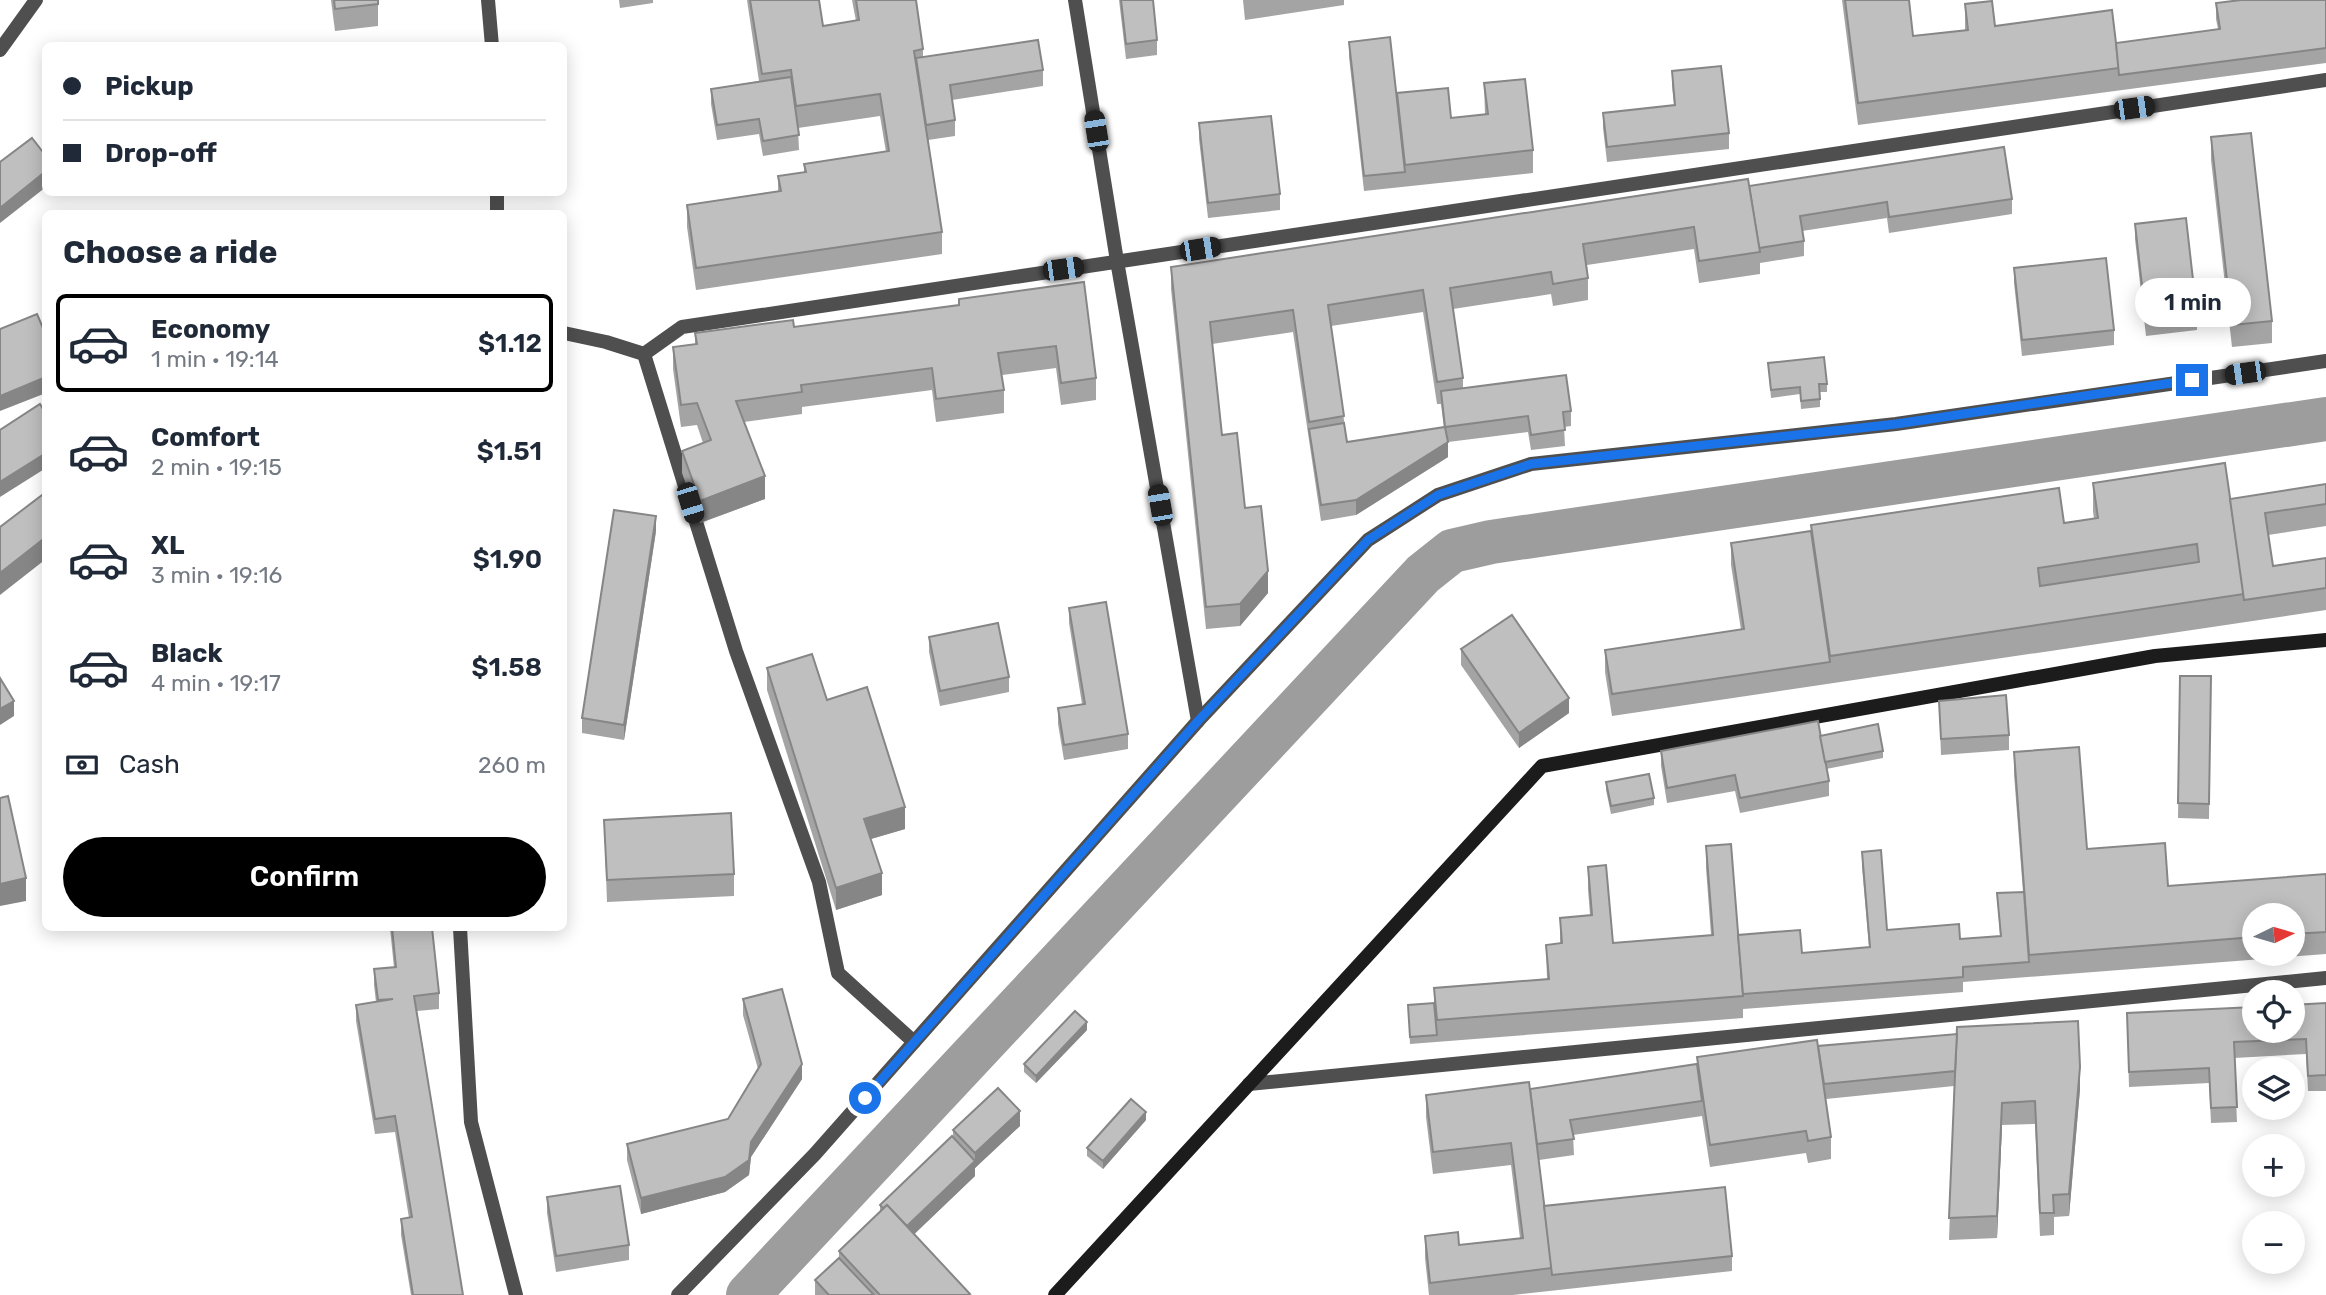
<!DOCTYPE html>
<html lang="en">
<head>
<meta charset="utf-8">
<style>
  :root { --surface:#fff; --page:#f6f6f7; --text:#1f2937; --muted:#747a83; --line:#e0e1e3; --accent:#000 }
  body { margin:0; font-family:Rubik,sans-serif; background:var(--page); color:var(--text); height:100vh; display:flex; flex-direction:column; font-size:26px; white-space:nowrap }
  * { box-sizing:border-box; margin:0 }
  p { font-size:23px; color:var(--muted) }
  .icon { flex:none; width:38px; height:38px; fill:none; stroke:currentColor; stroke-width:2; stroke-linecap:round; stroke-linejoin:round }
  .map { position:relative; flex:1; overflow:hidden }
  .drawer { position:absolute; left:42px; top:210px; width:525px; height:721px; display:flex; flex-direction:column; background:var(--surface); border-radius:10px; box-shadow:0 4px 18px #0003 }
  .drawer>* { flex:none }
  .guide { position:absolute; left:42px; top:42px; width:525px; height:154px; border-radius:10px; box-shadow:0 4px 18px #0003; display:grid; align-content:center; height:154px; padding:0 21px; background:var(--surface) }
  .needle { width:46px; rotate:85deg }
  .tools { position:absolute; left:2242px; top:903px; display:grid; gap:14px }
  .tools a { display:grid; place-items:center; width:63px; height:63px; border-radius:50%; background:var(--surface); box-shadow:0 4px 18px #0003; font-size:35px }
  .end { position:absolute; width:32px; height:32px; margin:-16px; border:9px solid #1a73e8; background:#fff; box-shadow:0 0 0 4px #fff }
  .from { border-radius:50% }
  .bubble { position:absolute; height:49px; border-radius:24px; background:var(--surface); box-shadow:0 4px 18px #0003; font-size:23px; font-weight:600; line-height:49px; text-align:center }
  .car { position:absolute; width:21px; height:42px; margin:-21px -10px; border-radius:9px; box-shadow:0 0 5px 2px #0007; background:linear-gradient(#222 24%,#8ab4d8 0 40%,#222 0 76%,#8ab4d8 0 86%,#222 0) }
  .guide b { display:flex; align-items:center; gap:24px; height:66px; font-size:26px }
  .guide b+b { border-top:2px solid var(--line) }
  .guide i { width:18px; height:18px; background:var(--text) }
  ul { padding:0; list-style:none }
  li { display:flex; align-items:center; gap:21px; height:98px; margin:0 14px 10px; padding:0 7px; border:4px solid transparent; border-radius:10px }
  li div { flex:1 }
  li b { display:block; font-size:26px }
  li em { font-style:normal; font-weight:600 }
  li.on { border-color:var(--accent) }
  li>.icon { width:63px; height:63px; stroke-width:1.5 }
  h2 { padding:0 21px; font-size:32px; line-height:84px }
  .pay { display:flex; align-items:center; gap:18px; height:77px; padding:0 21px; font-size:26px }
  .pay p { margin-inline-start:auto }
  .action { display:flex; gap:14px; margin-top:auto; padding:14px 21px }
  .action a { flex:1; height:80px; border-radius:42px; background:var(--accent); color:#fff; font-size:28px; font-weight:600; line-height:80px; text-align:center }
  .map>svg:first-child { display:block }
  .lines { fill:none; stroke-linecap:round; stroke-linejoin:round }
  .canal { stroke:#9d9d9d; stroke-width:44 }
  .lane { stroke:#4f4f4f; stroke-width:14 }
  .street { stroke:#4f4f4f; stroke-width:14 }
  .secondary { stroke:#1c1c1c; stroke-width:14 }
  .wall { fill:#a4a4a4; fill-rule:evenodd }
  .shaded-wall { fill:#868686 }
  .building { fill:#bfbfbf; stroke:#868686; stroke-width:2; fill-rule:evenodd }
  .route { stroke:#1a73e8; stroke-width:9 }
</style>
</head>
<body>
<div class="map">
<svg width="2326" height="1295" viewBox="0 0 2326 1295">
  <rect width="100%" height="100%" fill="#fff"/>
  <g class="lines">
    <polyline class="canal" points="748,1295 1423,574 1452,551 1491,542 2326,419"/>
    <g class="lane">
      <polyline points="488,0 492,46"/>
      <polyline points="497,192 497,214"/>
      <polyline points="564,333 606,342 644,354 736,651 819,882 838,973 914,1042"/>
    </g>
    <g class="street">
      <polyline points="1075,0 1117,261 1198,721"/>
      <polyline points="0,50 36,0"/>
      <polyline points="644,354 682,327 2326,80"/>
      <polyline points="460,928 471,1122 516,1295"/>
      <polyline points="1249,1084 2326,978"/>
      <polyline points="678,1295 815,1154 1198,721 1368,540 1438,495 1531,464 1896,424 2326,361"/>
    </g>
    <polyline class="secondary" points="1055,1295 1542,766 2155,656 2326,640"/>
  </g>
  <g class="wall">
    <polygon points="331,0 378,0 378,26 335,31"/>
    <polygon points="619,0 653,0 653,3 620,8"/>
    <polygon points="747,0 819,0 823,26 856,21 852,0 916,0 923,49 923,57 1043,70 1043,86 952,100 955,120 955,136 928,140 942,232 942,254 696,290 687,227 687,205 778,191 778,176 804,172 804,164 886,152 880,116 798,128 799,150 763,156 759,134 717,140 711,104 711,89 759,81"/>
    <polygon points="1119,0 1153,0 1157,40 1157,55 1126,59"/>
    <polygon points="1243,0 1344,0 1344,5 1245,20"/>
    <polygon points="1842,0 1909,0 1913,36 1965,30 1965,4 1995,26 2116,43 2218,29 2216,19 2216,3 2326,0 2326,63 1858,125"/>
    <polygon points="1349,42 1397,98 1451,118 1485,115 1484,83 1533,150 1533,173 1364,191 1349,57"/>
    <polygon points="1672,71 1729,133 1729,149 1607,162 1603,128 1603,113 1674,105 1672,86"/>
    <polygon points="1199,123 1280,194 1280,210 1208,218 1199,139"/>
    <polygon points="2211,137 2272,321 2272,343 2232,347 2211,160"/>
    <path d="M1749,186L2012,199V214L1889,233L1887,218L1802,231L1804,241V256L1760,263V274L1699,283L1694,249L1587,265L1588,278V300L1553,306L1551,294L1453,309L1463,378V388L1571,411V426L1564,427L1565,446L1531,450L1528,432L1448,442V457L1356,515L1321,521L1293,332L1212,344L1222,435L1245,508L1268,593L1240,626L1206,629L1171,289V267ZM1423,312L1437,404H1441L1444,428L1347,442L1331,326Z"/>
    <polygon points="2135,224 2197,315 2197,330 2146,336 2135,239"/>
    <polygon points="2014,268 2114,330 2114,345 2022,356 2014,283"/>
    <polygon points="1084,282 1096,378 1096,400 1061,405 1056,368 1002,375 1004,390 1004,413 936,422 932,390 802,407 802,414 744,422 765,499 700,523 682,473 682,451 703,443 697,425 681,427 673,369 673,347 695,344 695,333 794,327 959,305 959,299"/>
    <polygon points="1768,363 1827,384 1827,392 1820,392 1820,407 1801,409 1800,394 1771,398"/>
    <polygon points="2093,483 2230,499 2326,484 2326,526 2268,535 2273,566 2326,558 2326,610 1612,716 1605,672 1605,650 1741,630 1731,565 1731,543 1811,531 1811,525 2064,523 2094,519 2093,511"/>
    <polygon points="656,531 624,740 582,733 582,718"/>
    <polygon points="1069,608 1128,734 1128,749 1064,760 1058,724 1058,708 1082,704 1069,623"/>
    <polygon points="929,637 1009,677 1009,692 940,706 929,652"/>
    <polygon points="1461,649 1569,713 1519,748 1461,665"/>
    <polygon points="767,668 827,700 905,829 871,839 882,895 836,910 767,690"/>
    <polygon points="2180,676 2211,676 2209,819 2178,818"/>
    <polygon points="1939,701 2009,735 2009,750 1941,755"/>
    <polygon points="1820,736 1883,751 1883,758 1826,769 1829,781 1829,796 1740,813 1735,791 1667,803 1661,766 1661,751"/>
    <path d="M2014,752L2087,849L2168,886L2326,874V954L1963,982V992L1743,1009V1018L1410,1044L1408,1005L1434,1003V988L1547,980L1546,945L1560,944V918L1590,915L1588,889V867L1613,943L1711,935L1706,868V846L1738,935L1802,953L1869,947L1862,867V852L1887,930L1960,939L2000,936L1997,893L2023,892L2014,774ZM2254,915H2292V954H2254Z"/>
    <polygon points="1606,782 1654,798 1654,805 1611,814 1606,790"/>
    <polygon points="604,820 734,874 734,896 607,902"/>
    <polygon points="390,928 432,928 439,993 439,1009 417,1011 463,1295 411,1295 401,1235 401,1219 409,1218 395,1132 375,1134 356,1021 356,1005 376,1002 374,985 374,969 394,968"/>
    <polygon points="743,999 802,1079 751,1157 749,1175 725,1192 641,1214 627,1160 627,1144 728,1119 758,1069 743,1015"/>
    <polygon points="2326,1003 2326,1091 2308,1091 2306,1054 2234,1058 2237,1122 2211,1123 2209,1083 2129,1087 2127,1013"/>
    <polygon points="1087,1030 1036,1083 1024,1072 1024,1064"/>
    <polygon points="1818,1046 2080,1089 2069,1216 2054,1217 2054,1235 2040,1236 2035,1124 2002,1125 1997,1238 1949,1240 1954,1086 1826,1099 1831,1137 1831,1159 1808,1163 1806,1153 1710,1167 1702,1116 1573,1135 1574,1155 1539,1160 1544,1206 1732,1256 1732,1271 1513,1295 1429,1295 1425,1258 1425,1236 1459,1245 1520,1238 1511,1165 1433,1174 1426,1117 1426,1095 1530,1089 1697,1064 1697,1057"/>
    <polygon points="1146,1120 1103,1169 1087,1156 1087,1148"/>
    <polygon points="1020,1126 975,1168 975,1176 914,1234 970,1295 815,1295 815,1280 839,1258 839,1251 880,1212 880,1205 953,1137 953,1130"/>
    <polygon points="547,1197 629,1245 629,1260 556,1272 547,1213"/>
  </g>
  <g class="shaded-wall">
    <polygon points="46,171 46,187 0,223 0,208"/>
    <polygon points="46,377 46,393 0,411 0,396"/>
    <polygon points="1448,442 1448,457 1356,515 1356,500"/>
    <polygon points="46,453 46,468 0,497 0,482"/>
    <polygon points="765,476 765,499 700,523 700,501"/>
    <polygon points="656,516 656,531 624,740 624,725"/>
    <polygon points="46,537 46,559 0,595 0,573"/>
    <polygon points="1268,571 1268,593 1240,626 1240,604"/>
    <polygon points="1569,698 1569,713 1519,748 1519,733"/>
    <polygon points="14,701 14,716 0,725 0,709"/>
    <polygon points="905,807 905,829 864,841 864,819"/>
    <polygon points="882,873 882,895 836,910 836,888"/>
    <polygon points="26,878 26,901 0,906 0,884"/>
    <polygon points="1087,1022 1087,1030 1036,1083 1036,1076"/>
    <polygon points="802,1064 802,1079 751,1157 749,1175 725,1192 641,1214 641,1198 751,1142"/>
    <polygon points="2080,1067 2080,1089 2069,1216 2069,1194"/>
    <polygon points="2002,1103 2002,1125 1997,1238 1997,1216"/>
    <polygon points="1020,1111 1020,1126 975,1168 975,1176 903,1245 903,1230 975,1161 975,1153"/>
    <polygon points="1146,1112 1146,1120 1103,1169 1103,1161"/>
  </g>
  <g class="building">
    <polygon points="334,0 378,0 378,4 335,9"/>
    <polygon points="750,0 819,0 823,26 859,20 856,0 916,0 923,49 914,51 942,232 696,268 687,205 781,191 778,176 806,172 804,164 889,151 880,94 796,106 791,70 762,74"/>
    <polygon points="1121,0 1153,0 1157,40 1126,44"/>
    <polygon points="1845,0 1909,0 1913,36 1968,30 1965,4 1992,1 1995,26 2112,10 2119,68 1858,103"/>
    <polygon points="2241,0 2326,0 2326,48 2119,75 2116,43 2220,29 2216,3"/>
    <polygon points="1390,37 1405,172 1364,176 1349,42"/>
    <polygon points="1038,40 1043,70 950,85 955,120 926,125 916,58"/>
    <polygon points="1721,66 1729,133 1607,147 1603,113 1675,105 1672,71"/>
    <polygon points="791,77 799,135 763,141 759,119 717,125 711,89"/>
    <polygon points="1525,79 1533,150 1405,165 1397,93 1448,88 1451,118 1488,114 1484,83"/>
    <polygon points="1271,116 1280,194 1208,203 1199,123"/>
    <polygon points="2251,133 2272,321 2232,325 2211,137"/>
    <polygon points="32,138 46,156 46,171 0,208 0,162"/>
    <polygon points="2004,147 2012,199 1889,217 1887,202 1800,216 1804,241 1759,248 1749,186"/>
    <polygon points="1748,179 1760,252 1699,261 1694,227 1583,244 1588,278 1553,284 1551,272 1450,288 1463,378 1437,382 1423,290 1328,305 1344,416 1309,422 1293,310 1210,322 1222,435 1237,433 1245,508 1261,506 1268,571 1240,604 1206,607 1171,267"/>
    <polygon points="2186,218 2197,315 2146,321 2135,224"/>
    <polygon points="2106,258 2114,330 2022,340 2014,268"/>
    <polygon points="1084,282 1096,378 1061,383 1056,346 998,353 1004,390 936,399 932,368 801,385 802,392 736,401 765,476 700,501 682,451 711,440 697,403 681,405 673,347 697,344 695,333 793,320 794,327 959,305 959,299"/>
    <polygon points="37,314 46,335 46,377 0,396 0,329"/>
    <polygon points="1824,357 1827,384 1819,384 1820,399 1801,401 1800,387 1771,390 1768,363"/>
    <polygon points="1566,375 1571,411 1563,412 1565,430 1531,435 1528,416 1445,427 1441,391"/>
    <polygon points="40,404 46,414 46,453 0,482 0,430"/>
    <polygon points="1344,423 1347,442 1445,427 1448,442 1356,500 1321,505 1309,429"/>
    <path d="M2225,463L2244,594L1830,656L1811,525L2059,488L2064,523L2098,518L2093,483ZM2197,544L2199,562L2040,586L2038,568Z"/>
    <polygon points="2326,484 2326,504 2265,513 2273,566 2326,558 2326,588 2244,600 2230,499"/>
    <polygon points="46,492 46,537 0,573 0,527"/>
    <polygon points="614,510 656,516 624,725 582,718"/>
    <polygon points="1811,531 1830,662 1612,694 1605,650 1744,629 1731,543"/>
    <polygon points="1106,602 1128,734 1064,745 1058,708 1085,704 1069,608"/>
    <polygon points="1512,615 1569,698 1519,733 1461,649"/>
    <polygon points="998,623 1009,677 940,691 929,637"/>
    <polygon points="812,654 827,700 867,687 905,807 864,819 882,873 836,888 767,668"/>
    <polygon points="2180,676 2211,676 2209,804 2178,803"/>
    <polygon points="0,678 14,701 0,709"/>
    <polygon points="2006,695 2009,735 1941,739 1939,701"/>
    <polygon points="1818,721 1829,781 1740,798 1735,775 1667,788 1661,751"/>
    <polygon points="1878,724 1883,751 1825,762 1820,736"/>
    <polygon points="2079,747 2087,849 2165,843 2168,886 2326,874 2326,932 2292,934 2292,915 2254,915 2254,937 2029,955 2014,752"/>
    <polygon points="1649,774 1654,798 1611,806 1606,782"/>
    <polygon points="8,796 26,878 0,884 0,798"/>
    <polygon points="731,813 734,874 607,880 604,820"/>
    <polygon points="1731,844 1743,996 1437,1020 1434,988 1549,979 1546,945 1562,943 1560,918 1592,915 1588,867 1606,865 1613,943 1713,935 1706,846"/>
    <polygon points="1881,850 1887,930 1959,924 1960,939 2001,936 1997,893 2024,892 2029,962 1963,967 1963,977 1743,994 1738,935 1800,930 1802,953 1870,947 1862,852"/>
    <polygon points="392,928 432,928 439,993 414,996 463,1295 413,1295 401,1219 412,1217 395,1116 375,1119 356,1005 393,999 378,1000 374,969 396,967"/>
    <polygon points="782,989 802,1064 751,1142 749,1160 725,1177 641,1198 627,1144 728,1119 761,1064 743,999"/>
    <polygon points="1434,1003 1437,1035 1410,1037 1408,1005"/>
    <polygon points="2326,1003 2326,1075 2308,1076 2306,1039 2234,1042 2237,1107 2211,1108 2209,1068 2129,1072 2127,1013 2254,1007 2254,1031 2292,1031 2292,1005"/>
    <polygon points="1075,1011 1087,1022 1036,1076 1024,1064"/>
    <polygon points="2078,1021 2080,1067 2069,1194 2053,1195 2054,1213 2040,1213 2035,1101 2002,1103 1997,1216 1949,1218 1957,1027"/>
    <polygon points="1957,1034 1955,1071 1824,1084 1818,1046"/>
    <polygon points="1817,1040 1831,1137 1808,1141 1806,1131 1710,1145 1697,1057"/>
    <polygon points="1697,1064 1702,1101 1570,1120 1574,1139 1537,1144 1530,1089"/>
    <polygon points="1529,1082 1552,1268 1430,1283 1425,1236 1458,1232 1459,1245 1523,1238 1511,1143 1433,1152 1426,1095"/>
    <polygon points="998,1088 1020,1111 975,1153 953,1130"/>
    <polygon points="1131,1099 1146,1112 1103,1161 1087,1148"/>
    <polygon points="952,1136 975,1161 907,1226 887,1205 883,1208 880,1205"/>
    <polygon points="620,1186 629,1245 556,1256 547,1197"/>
    <polygon points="1725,1187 1732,1256 1552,1275 1544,1206"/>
    <polygon points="887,1205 970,1294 968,1295 880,1295 839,1251"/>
    <polygon points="839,1258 874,1295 829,1295 815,1280"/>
  </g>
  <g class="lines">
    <polyline class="route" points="865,1098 1198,721 1368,540 1438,495 1531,464 1896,424 2192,380"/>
  </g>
</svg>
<div class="tools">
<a><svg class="needle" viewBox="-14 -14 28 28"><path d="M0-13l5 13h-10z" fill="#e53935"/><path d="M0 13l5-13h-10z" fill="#747a83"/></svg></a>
<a><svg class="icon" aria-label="locate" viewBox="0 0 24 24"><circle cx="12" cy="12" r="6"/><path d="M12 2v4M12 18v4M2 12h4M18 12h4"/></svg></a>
<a><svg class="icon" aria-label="layers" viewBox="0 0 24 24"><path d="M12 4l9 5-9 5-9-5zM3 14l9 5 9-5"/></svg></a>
<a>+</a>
<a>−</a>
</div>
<i class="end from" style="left:865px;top:1098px"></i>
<i class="end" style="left:2192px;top:380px"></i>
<div class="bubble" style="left:2135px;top:278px;width:116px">1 min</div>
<i class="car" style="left:2134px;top:108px;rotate:82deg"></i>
<i class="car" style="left:1096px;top:131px;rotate:351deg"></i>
<i class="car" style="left:1200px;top:249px;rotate:81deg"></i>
<i class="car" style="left:1063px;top:269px;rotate:82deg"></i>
<i class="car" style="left:2245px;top:373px;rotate:262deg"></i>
<i class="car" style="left:690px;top:503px;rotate:163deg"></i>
<i class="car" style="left:1160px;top:505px;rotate:350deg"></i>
<div class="guide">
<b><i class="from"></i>Pickup</b>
<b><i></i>Drop-off</b>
</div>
<section class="drawer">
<h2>Choose a ride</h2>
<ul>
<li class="on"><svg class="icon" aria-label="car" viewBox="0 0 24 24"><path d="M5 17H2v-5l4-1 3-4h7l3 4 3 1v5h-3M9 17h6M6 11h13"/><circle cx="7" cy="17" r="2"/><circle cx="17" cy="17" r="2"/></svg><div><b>Economy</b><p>1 min · 19:14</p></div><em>$1.12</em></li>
<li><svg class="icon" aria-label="car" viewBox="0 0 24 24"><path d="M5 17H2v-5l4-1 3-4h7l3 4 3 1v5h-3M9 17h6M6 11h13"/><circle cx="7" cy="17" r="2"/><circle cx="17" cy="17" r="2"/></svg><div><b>Comfort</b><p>2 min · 19:15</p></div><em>$1.51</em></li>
<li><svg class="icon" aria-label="car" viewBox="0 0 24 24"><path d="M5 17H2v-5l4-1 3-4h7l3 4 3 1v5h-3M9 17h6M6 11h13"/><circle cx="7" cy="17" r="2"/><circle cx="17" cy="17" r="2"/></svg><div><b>XL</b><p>3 min · 19:16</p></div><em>$1.90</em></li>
<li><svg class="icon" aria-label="car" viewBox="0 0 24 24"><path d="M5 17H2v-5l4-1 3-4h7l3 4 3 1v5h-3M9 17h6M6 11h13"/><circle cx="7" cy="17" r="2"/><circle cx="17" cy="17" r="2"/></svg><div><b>Black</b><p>4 min · 19:17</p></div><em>$1.58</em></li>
</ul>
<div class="pay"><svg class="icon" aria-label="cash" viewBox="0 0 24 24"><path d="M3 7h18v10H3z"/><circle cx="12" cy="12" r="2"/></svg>Cash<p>260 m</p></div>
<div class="action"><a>Confirm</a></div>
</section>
</div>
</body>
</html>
